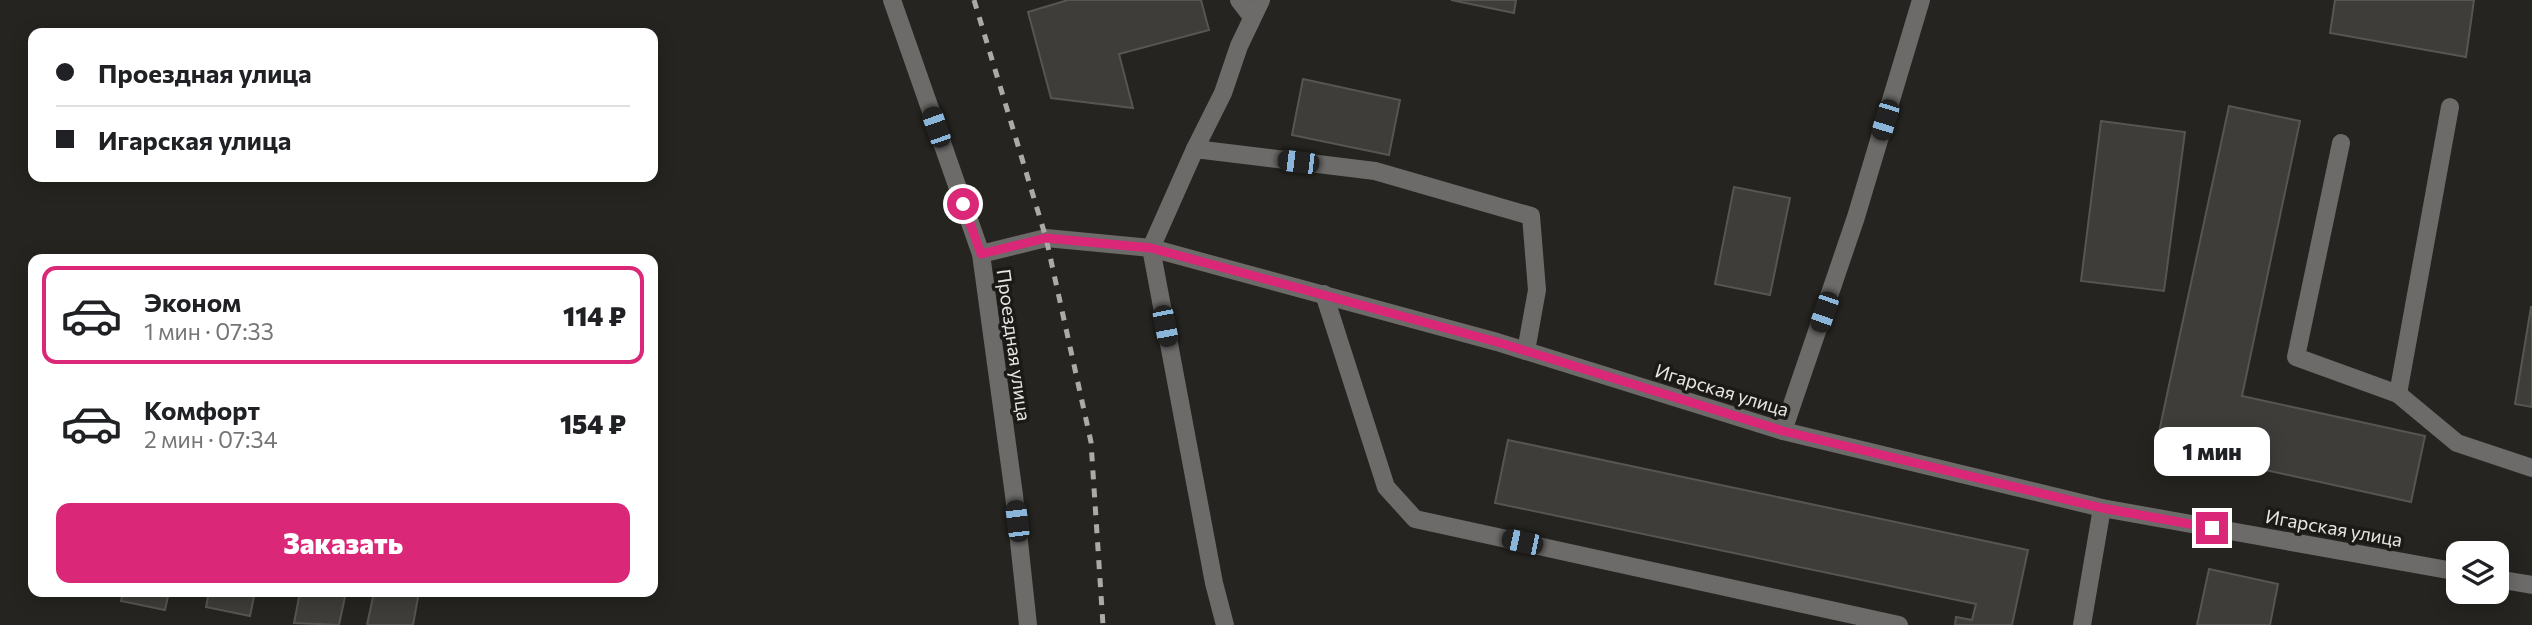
<!DOCTYPE html>
<html lang="ru">
<head>
<meta charset="utf-8">
<style>
  :root { --surface:#fff; --page:#f6f6f6; --text:#202124; --muted:#757577; --line:#e0e0e0; --accent:#db2777 }
  body { margin:0; font-family:Commissioner,sans-serif; background:var(--page); color:var(--text); height:100vh; display:flex; flex-direction:column; font-size:26px; white-space:nowrap }
  * { box-sizing:border-box; margin:0 }
  p { font-size:23px; color:var(--muted) }
  .icon { flex:none; width:38px; height:38px; fill:none; stroke:currentColor; stroke-width:2; stroke-linecap:round; stroke-linejoin:round }
  .map { position:relative; flex:1; overflow:hidden }
  .panel { position:absolute; left:28px; top:254px; width:630px; height:343px; display:flex; flex-direction:column; background:var(--surface); border-radius:14px; box-shadow:0 4px 18px #0003 }
  .panel>* { flex:none }
  .top-card { position:absolute; left:28px; top:28px; width:630px; height:154px; border-radius:14px; box-shadow:0 4px 18px #0003; display:grid; align-content:center; height:154px; padding:0 28px; background:var(--surface) }
  .controls { position:absolute; left:2446px; top:541px; display:grid; gap:14px }
  .controls a { display:grid; place-items:center; width:63px; height:63px; border-radius:14px; background:var(--surface); box-shadow:0 4px 18px #0003; font-size:35px }
  .end { position:absolute; width:32px; height:32px; margin:-16px; border:9px solid #db2777; background:#fff; box-shadow:0 0 0 4px #fff }
  .from { border-radius:50% }
  .bubble { position:absolute; height:49px; border-radius:14px; background:var(--surface); box-shadow:0 4px 18px #0003; font-size:23px; font-weight:800; line-height:49px; text-align:center }
  .car { position:absolute; width:21px; height:42px; margin:-21px -10px; border-radius:9px; box-shadow:0 0 5px 2px #0007; background:linear-gradient(#222 24%,#8ab4d8 0 40%,#222 0 76%,#8ab4d8 0 86%,#222 0) }
  .top-card b { display:flex; align-items:center; gap:24px; height:66px; font-size:26px }
  .top-card b+b { border-top:2px solid var(--line) }
  .top-card i { width:18px; height:18px; background:var(--text) }
  ul { padding:12px 0 0; list-style:none }
  li { display:flex; align-items:center; gap:21px; height:98px; margin:0 14px 10px; padding:0 14px; border:4px solid transparent; border-radius:14px }
  li div { flex:1 }
  li b { display:block; font-size:26px }
  li em { font-style:normal; font-weight:800 }
  li.selected { border-color:var(--accent) }
  li>.icon { width:63px; height:63px; stroke-width:1.5 }
  .action { display:flex; gap:14px; margin-top:auto; padding:14px 28px }
  .action a { flex:1; height:80px; border-radius:14px; background:var(--accent); color:#fff; font-size:28px; font-weight:800; line-height:80px; text-align:center }
  .map>svg:first-child { display:block }
  .building { fill:#3e3d39; stroke:#575551; stroke-width:2 }
  .lines { fill:none; stroke-linecap:round; stroke-linejoin:round }
  .minor { stroke:#6c6b69; stroke-width:18 }
  .rail { stroke:#abaaa7; stroke-width:5; stroke-dasharray:9 9; stroke-linecap:butt }
  .route { stroke:#db2777; stroke-width:9 }
  .labels { text-anchor:middle; stroke-width:7; stroke-linejoin:round; paint-order:stroke }
  .street-label { font-size:19px; fill:#e7e6e4; stroke:#1c1a17 }
</style>
</head>
<body>
<div class="map">
<svg width="2532" height="625" viewBox="0 0 2532 625">
  <rect width="100%" height="100%" fill="#252420"/>
  <g class="building">
    <polygon points="1068,0 1201,0 1209,30 1119,54 1133,108 1051,98 1028,12"/>
    <polygon points="1451,0 1516,0 1514,13"/>
    <polygon points="2335,0 2474,0 2466,57 2330,33"/>
    <polygon points="1303,79 1400,100 1389,155 1292,135"/>
    <polygon points="2229,106 2300,121 2242,396 2425,436 2411,502 2156,446"/>
    <polygon points="2101,121 2185,132 2164,291 2081,281"/>
    <polygon points="1734,187 1790,198 1770,295 1715,284"/>
    <polygon points="2531,307 2532,307 2532,407 2515,404"/>
    <polygon points="1508,440 2028,550 2012,625 1955,625 1956,617 1972,620 1976,604 1495,503"/>
    <polygon points="2209,569 2278,584 2270,625 2197,625"/>
    <polygon points="123,592 169,592 165,610 121,601"/>
    <polygon points="209,592 255,592 250,616 206,607"/>
    <polygon points="300,592 346,592 339,625 294,623"/>
    <polygon points="374,592 419,592 413,625 367,625"/>
  </g>
  <g class="lines">
    <g class="minor">
      <polyline points="892,0 981,254 1014,495 1028,625"/>
      <polyline points="1239,0 1252,17"/>
      <polyline points="2450,107 2398,394 2457,443 2532,468"/>
      <polyline points="2341,143 2296,357 2398,394"/>
      <polyline points="1195,149 1223,93 1239,46 1261,0"/>
      <polyline points="981,254 1046,238 1151,248 1497,342 1783,431 2102,508 2459,572"/>
      <polyline points="1324,294 1386,487 1415,519 1899,625"/>
      <polyline points="1783,431 1856,217 1921,0"/>
      <polyline points="2497,579 2532,585"/>
      <polyline points="1225,625 1214,583 1151,248 1195,149 1375,171 1531,216 1537,290 1526,351"/>
      <polyline points="2082,625 2102,508"/>
    </g>
    <polyline class="rail" points="974,0 1046,238 1091,442 1103,625"/>
  </g>
  <g class="lines">
    <polyline class="route" points="963,204 981,254 1046,238 1151,248 1497,342 1783,431 2102,508 2212,528"/>
  </g>
  <g class="labels">
    <g class="street-label">
      <text transform="translate(1014 345) rotate(82)" y="7">Проездная улица</text>
      <text transform="translate(1722 390) rotate(17)" y="7">Игарская улица</text>
      <text transform="translate(2334 528) rotate(10)" y="7">Игарская улица</text>
    </g>
  </g>
</svg>
<div class="controls">
<a><svg class="icon" aria-label="layers" viewBox="0 0 24 24"><path d="M12 4l9 5-9 5-9-5zM3 14l9 5 9-5"/></svg></a>
</div>
<i class="end from" style="left:963px;top:204px"></i>
<i class="end" style="left:2212px;top:528px"></i>
<div class="bubble" style="left:2154px;top:427px;width:116px">1 мин</div>
<i class="car" style="left:1885px;top:120px;rotate:197deg"></i>
<i class="car" style="left:936px;top:127px;rotate:341deg"></i>
<i class="car" style="left:1298px;top:162px;rotate:277deg"></i>
<i class="car" style="left:1824px;top:312px;rotate:199deg"></i>
<i class="car" style="left:1165px;top:326px;rotate:169deg"></i>
<i class="car" style="left:1017px;top:521px;rotate:353deg"></i>
<i class="car" style="left:1522px;top:542px;rotate:282deg"></i>
<div class="top-card">
<b><i class="from"></i>Проездная улица</b>
<b><i></i>Игарская улица</b>
</div>
<section class="panel">
<ul>
<li class="selected"><svg class="icon" aria-label="car" viewBox="0 0 24 24"><path d="M5 17H2v-5l4-1 3-4h7l3 4 3 1v5h-3M9 17h6M6 11h13"/><circle cx="7" cy="17" r="2"/><circle cx="17" cy="17" r="2"/></svg><div><b>Эконом</b><p>1 мин · 07:33</p></div><em>114 ₽</em></li>
<li><svg class="icon" aria-label="car" viewBox="0 0 24 24"><path d="M5 17H2v-5l4-1 3-4h7l3 4 3 1v5h-3M9 17h6M6 11h13"/><circle cx="7" cy="17" r="2"/><circle cx="17" cy="17" r="2"/></svg><div><b>Комфорт</b><p>2 мин · 07:34</p></div><em>154 ₽</em></li>
</ul>
<div class="action"><a>Заказать</a></div>
</section>
</div>
</body>
</html>
